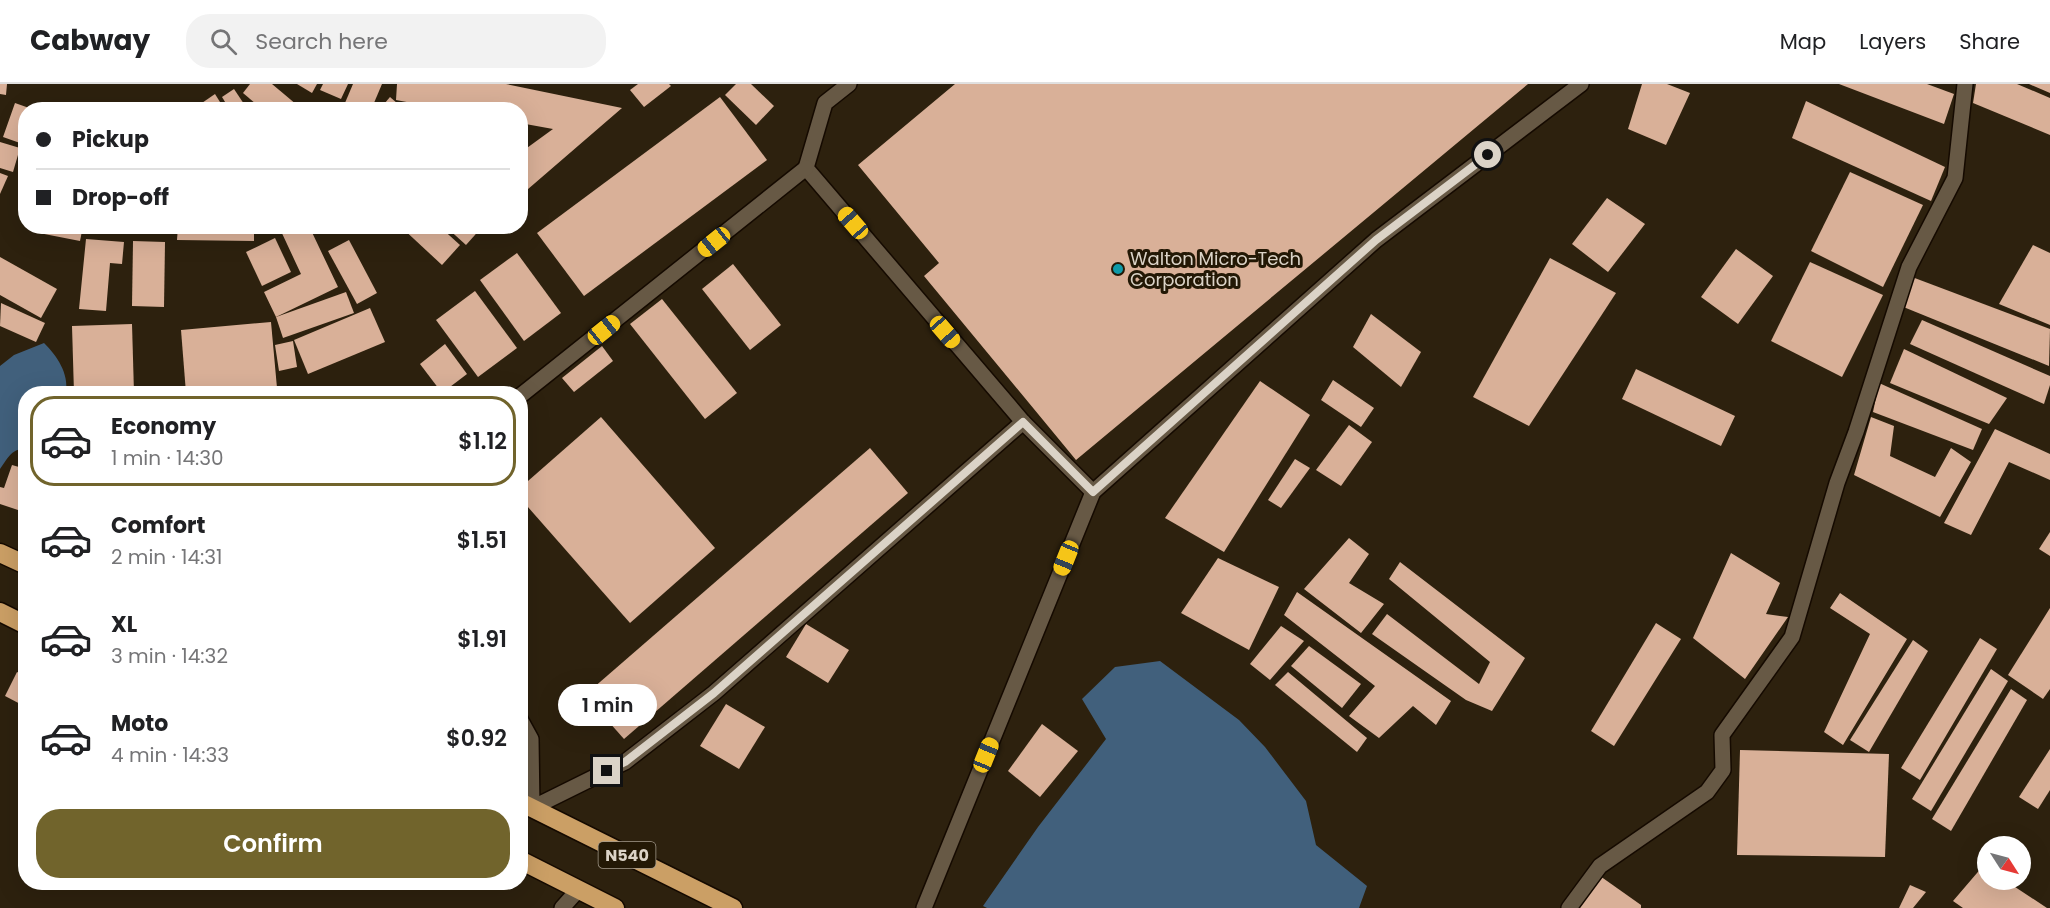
<!DOCTYPE html>
<html lang="en">
<head>
<meta charset="utf-8">
<style>
  :root { --surface:#fff; --page:#f2f2f2; --text:#202124; --muted:#757577; --line:#e0e0e0; --accent:#71642c }
  body { margin:0; font-family:Poppins,sans-serif; background:var(--page); color:var(--text); height:100vh; display:flex; flex-direction:column; font-size:22px; white-space:nowrap }
  * { box-sizing:border-box; margin:0 }
  p { font-size:20px; color:var(--muted) }
  .icon { flex:none; width:33px; height:33px; fill:none; stroke:currentColor; stroke-width:2; stroke-linecap:round; stroke-linejoin:round }
  .map { position:relative; flex:1; overflow:hidden }
  .panel { position:absolute; left:18px; top:302px; width:510px; height:504px; display:flex; flex-direction:column; background:var(--surface); border-radius:24px; box-shadow:0 6px 24px #0002 }
  .panel>* { flex:none }
  .hud { position:absolute; left:18px; top:18px; width:510px; height:132px; border-radius:24px; box-shadow:0 6px 24px #0002; display:grid; align-content:center; height:132px; padding:0 18px; background:var(--surface) }
  .needle { width:39px; rotate:126deg }
  .buttons { position:absolute; left:1977px; top:752px; display:grid; gap:12px }
  .buttons a { display:grid; place-items:center; width:54px; height:54px; border-radius:50%; background:var(--surface); box-shadow:0 6px 24px #0002; font-size:30px }
  .end { position:absolute; width:27px; height:27px; margin:-14px; border:8px solid #dbd3c7; background:#111; box-shadow:0 0 0 3px #111 }
  .from { border-radius:50% }
  .bubble { position:absolute; height:42px; border-radius:21px; background:var(--surface); box-shadow:0 6px 24px #0002; font-size:20px; font-weight:600; line-height:42px; text-align:center }
  .car { position:absolute; width:18px; height:36px; margin:-18px -9px; border-radius:8px; box-shadow:0 0 4px 2px #0007; background:linear-gradient(#f5c518 24%,#345 0 40%,#f5c518 0 76%,#345 0 86%,#f5c518 0) }
  .hud b { display:flex; align-items:center; gap:21px; height:57px; font-size:22px }
  .hud b+b { border-top:2px solid var(--line) }
  .hud i { width:15px; height:15px; background:var(--text) }
  ul { padding:10px 0 0; list-style:none }
  li { display:flex; align-items:center; gap:18px; height:90px; margin:0 12px 9px; padding:0 6px; border:3px solid transparent; border-radius:24px }
  li div { flex:1 }
  li b { display:block; font-size:22px }
  li em { font-style:normal; font-weight:600 }
  li.active { border-color:var(--accent) }
  li>.icon { width:54px; height:54px; stroke-width:1.5 }
  .button { display:flex; gap:12px; margin-top:auto; padding:12px 18px }
  .button a { flex:1; height:69px; border-radius:24px; background:var(--accent); color:#fff; font-size:24px; font-weight:600; line-height:69px; text-align:center }
  header { display:flex; align-items:center; gap:36px; box-sizing:border-box; height:84px; padding:0 30px; background:var(--surface); border-bottom:2px solid var(--line) }
  header strong { font-size:28px }
  nav { display:flex; gap:33px; margin-inline-start:auto; font-size:21px }
  .search { width:420px; height:54px; background:var(--page); display:flex; align-items:center; gap:15px; box-sizing:border-box; padding:0 21px; border-radius:24px; color:var(--muted); font-size:22px }
  .map>svg:first-child { display:block }
  .water { fill:#41607c }
  .building { fill:#d9b098 }
  .lines { fill:none; stroke-linecap:round; stroke-linejoin:round }
  .minor-casing { stroke:#150a00; stroke-width:18 }
  .highway-casing { stroke:#150a00; stroke-width:21 }
  .minor { stroke:#675945; stroke-width:15 }
  .highway { stroke:#cb9f65; stroke-width:18 }
  .route { stroke:#dbd3c7; stroke-width:8 }
  .culture-dot { fill:#0f9aa8; stroke:#231805; stroke-width:2 }
  .labels { text-anchor:middle; stroke-width:6; stroke-linejoin:round; paint-order:stroke }
  .shield { fill:#231805; stroke:#a49b8d; stroke-width:1.5 }
  .shield-label { font-size:16px; font-weight:bold; fill:#dbd3c7 }
  .poi-label { font-size:18px; fill:#dbd3c7; stroke:#231805; text-anchor:start }
</style>
</head>
<body>
<header>
<strong>Cabway</strong>
<div class="search"><svg class="icon" aria-label="search" viewBox="0 0 24 24"><circle cx="10" cy="10" r="6"/><path d="M15 15l6 6"/></svg>Search here</div>
<nav><a>Map</a><a>Layers</a><a>Share</a></nav>
</header>
<div class="map">
<svg width="2050" height="824" viewBox="0 0 2050 824">
  <rect width="100%" height="100%" fill="#2d210e"/>
  <g class="water">
    <path d="M44,259C57,272 69,289 66,309H26L25,365C12,364 7,375 0,385V282L14,271Z"/>
    <polygon points="1160,577 1239,636 1265,663 1306,717 1316,761 1367,802 1359,824 987,824 983,822 1038,743 1106,655 1082,615 1115,583"/>
  </g>
  <g class="building">
    <polygon points="0,0 7,0 6,11 0,10"/>
    <polygon points="250,0 272,0 303,26 263,26 243,9"/>
    <polygon points="297,0 317,0 312,9"/>
    <polygon points="323,0 348,0 341,15 320,6"/>
    <polygon points="353,0 382,0 371,26 342,26"/>
    <polygon points="397,0 506,0 622,24 520,112 520,69 553,45 520,39 520,26 449,26 396,16"/>
    <polygon points="638,0 669,0 671,2 644,23 630,6"/>
    <polygon points="736,0 751,0 774,22 756,41 725,11"/>
    <polygon points="955,0 1528,0 1076,376 924,192 939,179 858,81"/>
    <polygon points="1642,0 1667,0 1690,9 1666,61 1628,45"/>
    <polygon points="1839,0 1927,0 1954,10 1944,40"/>
    <polygon points="1976,0 2017,0 2050,14 2050,51 1973,19"/>
    <polygon points="2029,0 2050,0 2050,9"/>
    <polygon points="234,5 248,26 230,26 222,13"/>
    <polygon points="215,10 225,26 202,26 199,21"/>
    <polygon points="390,13 405,26 379,26"/>
    <polygon points="720,13 767,76 584,212 537,149"/>
    <polygon points="1806,17 1945,83 1931,117 1792,54"/>
    <polygon points="15,19 32,25 26,26 26,44 20,59 3,53"/>
    <polygon points="0,58 20,64 13,88 0,84"/>
    <polygon points="1850,88 1923,121 1883,203 1811,167"/>
    <polygon points="0,89 8,92 0,110"/>
    <polygon points="1607,114 1645,140 1608,188 1572,160"/>
    <polygon points="35,142 83,142 80,157 34,148"/>
    <polygon points="108,142 160,142 160,149 108,148"/>
    <polygon points="178,142 254,142 254,157 177,156"/>
    <polygon points="286,142 309,142 338,203 276,233 264,208 301,190 280,145"/>
    <polygon points="400,142 439,142 460,161 442,181"/>
    <polygon points="445,142 483,142 466,161"/>
    <polygon points="275,154 291,188 262,202 246,168"/>
    <polygon points="86,155 124,158 122,180 110,179 106,227 79,225"/>
    <polygon points="349,156 377,209 357,220 328,167"/>
    <polygon points="133,157 165,158 164,223 132,222"/>
    <polygon points="2033,161 2050,169 2050,241 1999,220"/>
    <polygon points="1736,165 1773,192 1738,240 1701,213"/>
    <polygon points="517,169 561,229 524,257 480,196"/>
    <polygon points="0,173 57,205 41,234 0,211"/>
    <polygon points="1550,174 1616,209 1529,342 1473,313"/>
    <polygon points="1810,178 1883,211 1842,293 1771,257"/>
    <polygon points="733,180 781,241 750,266 702,205"/>
    <polygon points="1912,193 2050,245 2049,282 1901,222"/>
    <polygon points="475,207 517,264 478,293 436,236"/>
    <polygon points="346,208 354,229 283,254 276,233"/>
    <polygon points="662,215 737,309 705,335 630,240"/>
    <polygon points="1,219 45,239 36,258 0,242"/>
    <polygon points="370,224 385,258 308,290 294,256"/>
    <polygon points="1371,230 1421,268 1401,303 1353,263"/>
    <polygon points="1922,236 2050,292 2050,301 2044,320 1910,260"/>
    <polygon points="271,238 277,304 225,309 186,309 181,246"/>
    <polygon points="132,240 134,309 74,309 72,242"/>
    <polygon points="293,257 297,283 279,287 275,261"/>
    <polygon points="445,260 467,290 442,309 420,280"/>
    <polygon points="602,262 613,277 574,308 562,294"/>
    <polygon points="1904,265 2007,314 1989,340 1890,299"/>
    <polygon points="1636,285 1735,332 1721,362 1622,315"/>
    <polygon points="1333,296 1374,324 1361,343 1321,316"/>
    <polygon points="1260,297 1310,331 1224,468 1165,434"/>
    <polygon points="1879,299 1982,345 1973,366 1873,328"/>
    <polygon points="601,333 715,464 630,539 520,414 520,404"/>
    <polygon points="1871,333 1894,342 1890,372 1935,393 1951,364 1971,378 1940,433 1854,391"/>
    <polygon points="1349,341 1372,358 1341,402 1316,386"/>
    <polygon points="1995,345 2050,370 2050,396 2009,378 1971,451 1944,439"/>
    <polygon points="870,364 908,409 624,655 585,611"/>
    <polygon points="1295,375 1310,384 1281,424 1268,416"/>
    <polygon points="12,381 26,385 26,414 21,427 0,420 0,403 4,404"/>
    <polygon points="2050,448 2050,472 2039,465"/>
    <polygon points="1349,454 1369,470 1349,499 1384,520 1361,549 1304,505"/>
    <polygon points="1731,469 1780,499 1766,530 1788,533 1745,595 1693,554"/>
    <polygon points="1218,474 1279,503 1249,566 1181,529"/>
    <polygon points="1400,478 1525,574 1492,627 1466,616 1372,550 1387,530 1479,600 1490,578 1389,495"/>
    <polygon points="1297,508 1451,617 1436,641 1413,622 1379,654 1349,632 1375,602 1284,531"/>
    <polygon points="1840,509 1907,555 1843,661 1824,648 1870,550 1830,524"/>
    <polygon points="2050,524 2050,605 2043,615 2008,591"/>
    <polygon points="1656,539 1681,555 1614,662 1591,647"/>
    <polygon points="806,540 849,566 828,599 786,573"/>
    <polygon points="1281,542 1304,557 1270,596 1250,580"/>
    <polygon points="1980,554 1997,565 1920,696 1901,684"/>
    <polygon points="1913,556 1928,567 1869,668 1850,656"/>
    <polygon points="1309,562 1361,600 1342,624 1291,582"/>
    <polygon points="1991,585 2008,597 1931,727 1912,715"/>
    <polygon points="17,588 26,592 26,623 5,612"/>
    <polygon points="1288,588 1367,654 1357,668 1275,601"/>
    <polygon points="2011,605 2027,616 1951,747 1932,735"/>
    <polygon points="726,620 765,643 739,685 700,662"/>
    <polygon points="1042,640 1078,667 1040,713 1008,687"/>
    <polygon points="2050,665 2050,706 2038,725 2019,713"/>
    <polygon points="1740,666 1889,670 1885,773 1737,771"/>
    <polygon points="1983,782 1988,785 1988,795 2003,795 2047,824 1963,824 1953,817"/>
    <polygon points="1600,792 1641,821 1641,824 1578,824"/>
    <polygon points="1910,801 1926,808 1913,824 1899,824"/>
  </g>
  <g class="lines">
    <defs>
      <g id="minor">
        <polyline points="849,0 825,19 806,84 1023,338 1093,408"/>
        <polyline points="520,312 806,84"/>
        <polyline points="520,635 531,655 532,724 625,678 714,609 1023,338"/>
        <polyline points="562,824 578,806"/>
        <polyline points="924,824 1093,408 1376,156 1581,0"/>
        <polyline points="1569,824 1600,782 1707,708 1723,686 1722,651 1792,553 1837,399 1856,348 1909,183 1955,94 1965,0"/>
      </g>
      <g id="highway">
        <polyline points="0,469 26,481"/>
        <polyline points="0,528 26,541"/>
        <polyline points="520,718 733,824"/>
        <polyline points="520,776 615,824"/>
      </g>
    </defs>
    <use href="#minor" class="minor-casing"/>
    <use href="#highway" class="highway-casing"/>
    <use href="#minor" class="minor"/>
    <use href="#highway" class="highway"/>
  </g>
  <g class="lines">
    <polyline class="route" points="607,687 625,678 714,609 1023,338 1093,408 1376,156 1488,71"/>
  </g>
  <circle class="culture-dot" cx="1118" cy="185" r="6"/>
  <g class="labels">
    <rect class="shield" x="598.5" y="758" width="57" height="26" rx="4.5"/>
    <g class="shield-label">
      <text x="627" y="777">N540</text>
    </g>
    <g class="poi-label">
      <text x="1130" y="181">Walton Micro-Tech<tspan x="1130" dy="21">Corporation</tspan></text>
    </g>
  </g>
</svg>
<div class="buttons">
<a><svg class="needle" viewBox="-14 -14 28 28"><path d="M0-13l5 13h-10z" fill="#e53935"/><path d="M0 13l5-13h-10z" fill="#757577"/></svg></a>
</div>
<i class="end from" style="left:1488px;top:71px"></i>
<i class="end" style="left:607px;top:687px"></i>
<div class="bubble" style="left:558px;top:600px;width:99px">1 min</div>
<i class="car" style="left:853px;top:139px;rotate:319deg"></i>
<i class="car" style="left:714px;top:158px;rotate:231deg"></i>
<i class="car" style="left:604px;top:246px;rotate:51deg"></i>
<i class="car" style="left:945px;top:248px;rotate:139deg"></i>
<i class="car" style="left:1066px;top:474px;rotate:202deg"></i>
<i class="car" style="left:986px;top:671px;rotate:22deg"></i>
<div class="hud">
<b><i class="from"></i>Pickup</b>
<b><i></i>Drop-off</b>
</div>
<section class="panel">
<ul>
<li class="active"><svg class="icon" aria-label="car" viewBox="0 0 24 24"><path d="M5 17H2v-5l4-1 3-4h7l3 4 3 1v5h-3M9 17h6M6 11h13"/><circle cx="7" cy="17" r="2"/><circle cx="17" cy="17" r="2"/></svg><div><b>Economy</b><p>1 min · 14:30</p></div><em>$1.12</em></li>
<li><svg class="icon" aria-label="car" viewBox="0 0 24 24"><path d="M5 17H2v-5l4-1 3-4h7l3 4 3 1v5h-3M9 17h6M6 11h13"/><circle cx="7" cy="17" r="2"/><circle cx="17" cy="17" r="2"/></svg><div><b>Comfort</b><p>2 min · 14:31</p></div><em>$1.51</em></li>
<li><svg class="icon" aria-label="car" viewBox="0 0 24 24"><path d="M5 17H2v-5l4-1 3-4h7l3 4 3 1v5h-3M9 17h6M6 11h13"/><circle cx="7" cy="17" r="2"/><circle cx="17" cy="17" r="2"/></svg><div><b>XL</b><p>3 min · 14:32</p></div><em>$1.91</em></li>
<li><svg class="icon" aria-label="car" viewBox="0 0 24 24"><path d="M5 17H2v-5l4-1 3-4h7l3 4 3 1v5h-3M9 17h6M6 11h13"/><circle cx="7" cy="17" r="2"/><circle cx="17" cy="17" r="2"/></svg><div><b>Moto</b><p>4 min · 14:33</p></div><em>$0.92</em></li>
</ul>
<div class="button"><a>Confirm</a></div>
</section>
</div>
</body>
</html>
